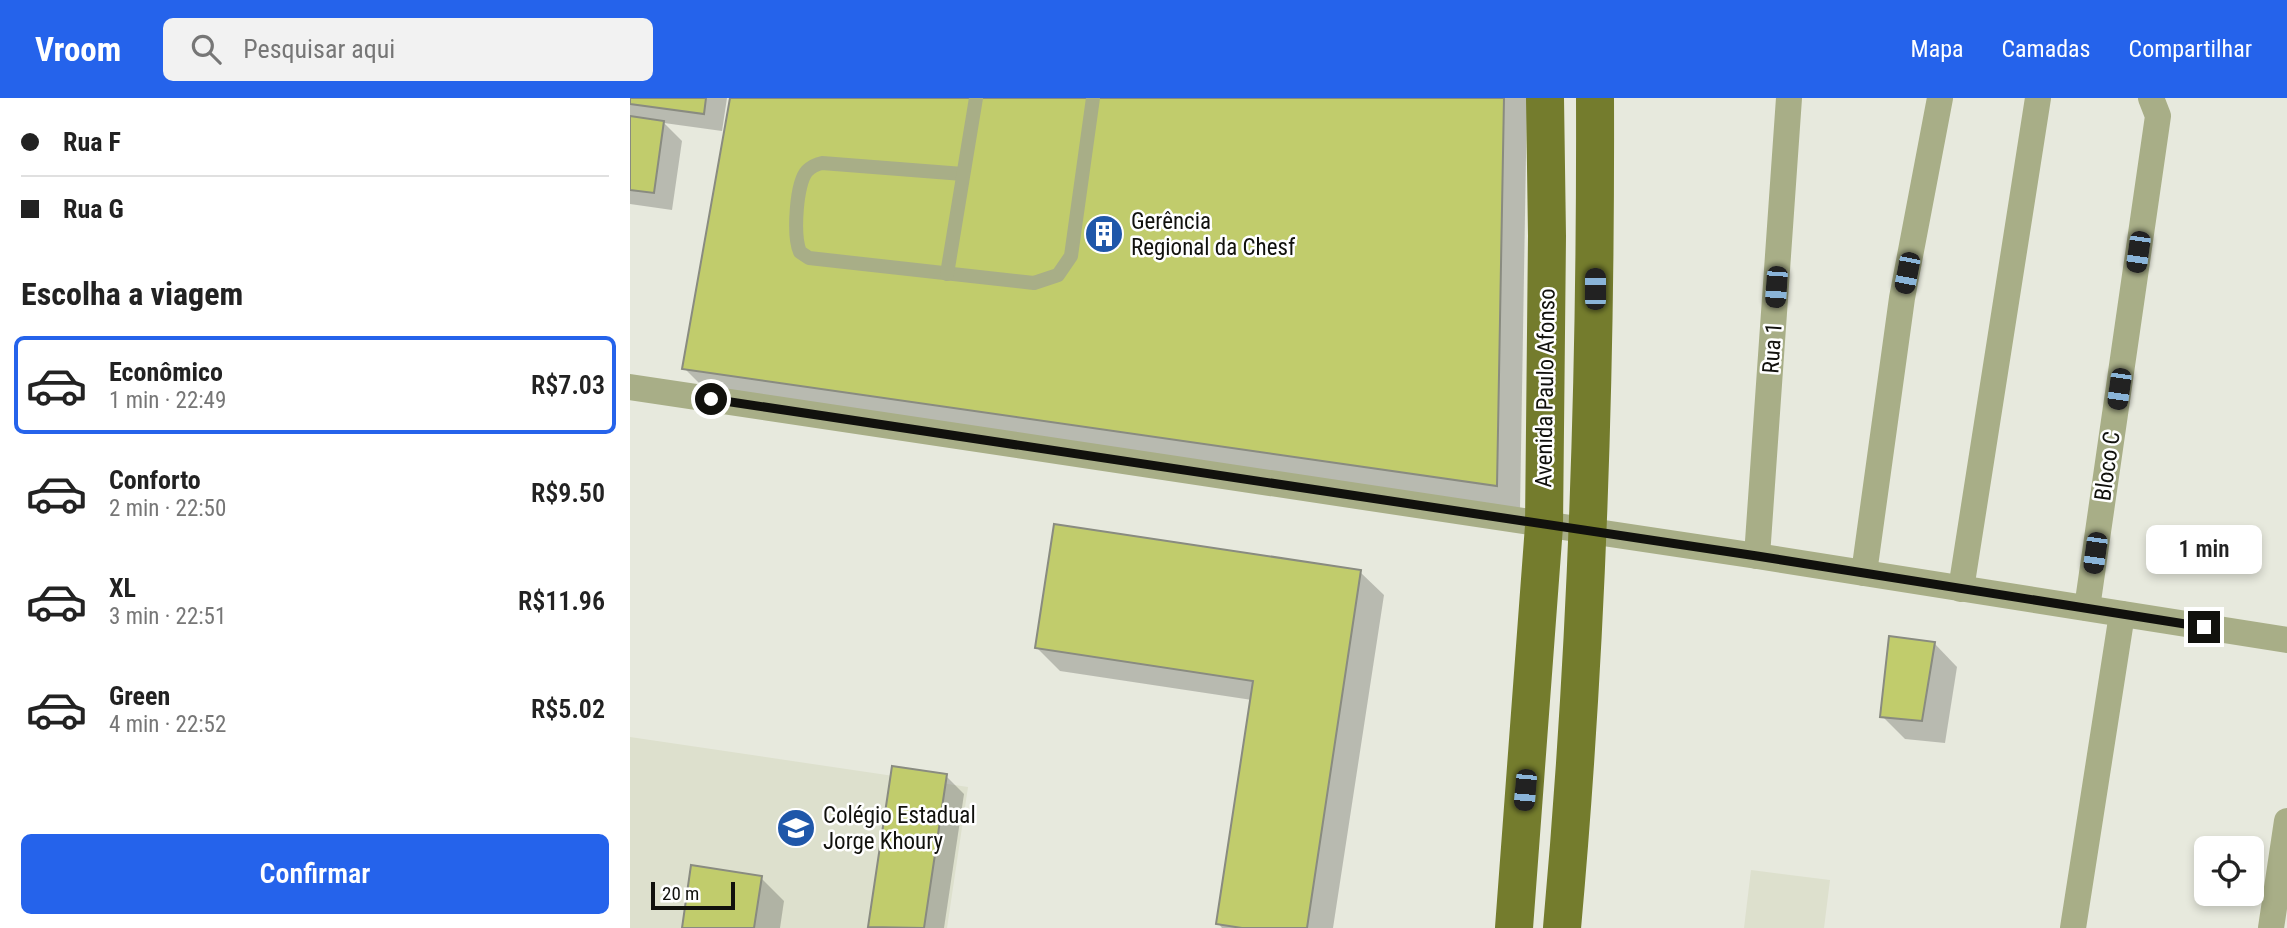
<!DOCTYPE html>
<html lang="pt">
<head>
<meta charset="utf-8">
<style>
  :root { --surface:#fff; --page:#f2f2f2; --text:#222; --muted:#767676; --line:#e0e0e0; --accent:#2563eb }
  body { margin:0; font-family:"Roboto Condensed",sans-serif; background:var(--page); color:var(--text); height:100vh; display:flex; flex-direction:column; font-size:26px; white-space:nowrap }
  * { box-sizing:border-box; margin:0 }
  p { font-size:23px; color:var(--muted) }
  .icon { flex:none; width:38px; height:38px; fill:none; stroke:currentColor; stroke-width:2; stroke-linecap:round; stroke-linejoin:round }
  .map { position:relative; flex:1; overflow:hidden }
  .side { display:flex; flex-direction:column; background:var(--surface); width:630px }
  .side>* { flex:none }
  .top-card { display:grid; align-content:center; height:154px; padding:0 21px; background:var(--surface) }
  .tools { position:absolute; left:1564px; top:738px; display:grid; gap:14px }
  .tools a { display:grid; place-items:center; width:70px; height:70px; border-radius:10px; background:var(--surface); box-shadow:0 4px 10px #0003; font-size:35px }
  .scale { position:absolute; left:21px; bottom:18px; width:84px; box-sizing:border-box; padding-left:7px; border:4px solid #11110d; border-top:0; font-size:19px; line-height:24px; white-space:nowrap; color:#11110d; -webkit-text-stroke:5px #fff; paint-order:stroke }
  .end { position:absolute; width:32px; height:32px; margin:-16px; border:9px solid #11110d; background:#fff; box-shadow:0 0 0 4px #fff }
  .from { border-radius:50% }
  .bubble { position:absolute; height:49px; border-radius:10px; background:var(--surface); box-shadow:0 4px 10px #0003; font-size:23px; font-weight:600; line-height:49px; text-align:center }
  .car { position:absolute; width:21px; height:42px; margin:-21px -10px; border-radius:9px; box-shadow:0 0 5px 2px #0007; background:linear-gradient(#222 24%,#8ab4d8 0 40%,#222 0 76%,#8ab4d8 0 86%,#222 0) }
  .top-card b { display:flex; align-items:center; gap:24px; height:66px; font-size:26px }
  .top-card b+b { border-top:2px solid var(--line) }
  .top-card i { width:18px; height:18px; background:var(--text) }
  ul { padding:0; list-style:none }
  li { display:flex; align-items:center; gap:21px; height:98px; margin:0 14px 10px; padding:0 7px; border:4px solid transparent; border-radius:10px }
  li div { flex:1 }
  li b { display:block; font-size:26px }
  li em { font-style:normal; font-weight:600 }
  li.current { border-color:var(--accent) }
  li>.icon { width:63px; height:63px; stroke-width:1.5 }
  h2 { padding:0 21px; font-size:32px; line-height:84px }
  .action { display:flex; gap:14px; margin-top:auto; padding:14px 21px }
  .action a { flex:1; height:80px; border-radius:10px; background:var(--accent); color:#fff; font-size:28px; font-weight:600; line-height:80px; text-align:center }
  header { display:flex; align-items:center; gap:42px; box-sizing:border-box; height:98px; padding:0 35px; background:var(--accent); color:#fff }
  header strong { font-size:33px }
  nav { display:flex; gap:38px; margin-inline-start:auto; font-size:24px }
  .search { width:490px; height:63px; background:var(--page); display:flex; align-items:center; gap:18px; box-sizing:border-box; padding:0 24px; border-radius:10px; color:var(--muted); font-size:26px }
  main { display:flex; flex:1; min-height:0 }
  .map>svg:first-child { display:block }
  .built { fill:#dde0cd }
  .shadow { fill:#0003 }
  .building { fill:#c1cc6c; stroke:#898b80; stroke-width:2 }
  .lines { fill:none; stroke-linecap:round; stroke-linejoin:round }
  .service { stroke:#a8ae87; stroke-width:14 }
  .minor { stroke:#a8ae87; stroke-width:26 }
  .primary { stroke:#747c2d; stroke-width:38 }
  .route { stroke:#11110d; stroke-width:9 }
  .labels { text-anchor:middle; stroke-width:5; stroke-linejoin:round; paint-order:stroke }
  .poi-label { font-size:23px; fill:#11110d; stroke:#fff; text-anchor:start }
  .street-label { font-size:23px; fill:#11110d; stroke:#fff }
</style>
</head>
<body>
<header>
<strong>Vroom</strong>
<div class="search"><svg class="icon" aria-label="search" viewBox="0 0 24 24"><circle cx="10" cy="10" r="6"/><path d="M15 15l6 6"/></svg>Pesquisar aqui</div>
<nav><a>Mapa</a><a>Camadas</a><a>Compartilhar</a></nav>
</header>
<main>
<section class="side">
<div class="top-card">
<b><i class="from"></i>Rua F</b>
<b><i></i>Rua G</b>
</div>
<h2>Escolha a viagem</h2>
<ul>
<li class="current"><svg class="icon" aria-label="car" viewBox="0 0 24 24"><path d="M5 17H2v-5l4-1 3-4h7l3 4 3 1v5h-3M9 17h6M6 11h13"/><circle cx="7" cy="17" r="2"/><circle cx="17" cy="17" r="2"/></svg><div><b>Econômico</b><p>1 min · 22:49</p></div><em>R$7.03</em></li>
<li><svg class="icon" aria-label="car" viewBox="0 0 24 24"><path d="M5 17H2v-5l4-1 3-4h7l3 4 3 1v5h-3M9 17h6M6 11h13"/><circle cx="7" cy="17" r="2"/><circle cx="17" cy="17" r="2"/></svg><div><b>Conforto</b><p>2 min · 22:50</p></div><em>R$9.50</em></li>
<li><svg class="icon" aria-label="car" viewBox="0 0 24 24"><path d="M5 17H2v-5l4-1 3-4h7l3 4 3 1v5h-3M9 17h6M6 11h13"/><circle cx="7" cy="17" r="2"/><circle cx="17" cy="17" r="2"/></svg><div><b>XL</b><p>3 min · 22:51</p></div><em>R$11.96</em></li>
<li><svg class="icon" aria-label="car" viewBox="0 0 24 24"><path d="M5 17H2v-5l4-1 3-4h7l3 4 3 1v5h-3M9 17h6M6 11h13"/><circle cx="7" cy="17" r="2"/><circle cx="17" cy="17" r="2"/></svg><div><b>Green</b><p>4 min · 22:52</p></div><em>R$5.02</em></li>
</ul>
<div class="action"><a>Confirmar</a></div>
</section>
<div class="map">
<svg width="1657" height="830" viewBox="0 0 1657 830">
  <rect width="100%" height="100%" fill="#e7e9dd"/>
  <g class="built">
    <polygon points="0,639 338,689 317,830 0,830"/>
    <polygon points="1121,772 1200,782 1194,830 1114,830"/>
  </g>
  <g class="shadow">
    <polygon points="0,0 97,0 92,33 34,25 52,43 42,112 0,106"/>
    <polygon points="102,0 897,0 890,411 78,294 54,270"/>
    <polygon points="730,474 754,497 703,830 592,830 588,825 622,602 430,573 407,550"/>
    <polygon points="1304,545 1327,569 1315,645 1275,641 1252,618"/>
    <polygon points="316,678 334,696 314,830 242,830"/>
    <polygon points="63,769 131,780 154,803 150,830 53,830"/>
  </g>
  <g class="building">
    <polygon points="0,0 76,0 74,16 0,6"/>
    <polygon points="100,0 874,0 867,388 52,271"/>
    <polygon points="0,18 34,23 24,95 0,92"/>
    <polygon points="424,426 731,472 677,830 612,830 586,826 623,583 405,550"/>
    <polygon points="1259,538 1305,544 1292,623 1250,619"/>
    <polygon points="262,668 317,676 294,830 238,829"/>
    <polygon points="61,767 132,778 124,830 52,830"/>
  </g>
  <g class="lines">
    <g class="service">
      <path d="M333,76L192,65C187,66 181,69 177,73C166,85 163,138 170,154L179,160L404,185L428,177L441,158L463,0"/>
      <polyline points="317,176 346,0"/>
    </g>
    <g class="minor">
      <polyline points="0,289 1127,458 1657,542"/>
      <polyline points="1127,458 1159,0"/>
      <polyline points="1234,475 1272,200 1310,0"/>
      <polyline points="1331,491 1408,0"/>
      <polyline points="1457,510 1528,18 1521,0"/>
      <polyline points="1443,830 1492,516"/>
      <polyline points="1641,830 1657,723"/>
    </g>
    <g class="primary">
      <polyline points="884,830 914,428 917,138 915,0"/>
      <path d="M932,830C957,554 966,277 965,0"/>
    </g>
  </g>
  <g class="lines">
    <polyline class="route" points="81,301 1127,458 1574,529"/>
  </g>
  <defs>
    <symbol id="building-disc" viewBox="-11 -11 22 22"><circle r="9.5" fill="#1f57a9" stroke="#fff"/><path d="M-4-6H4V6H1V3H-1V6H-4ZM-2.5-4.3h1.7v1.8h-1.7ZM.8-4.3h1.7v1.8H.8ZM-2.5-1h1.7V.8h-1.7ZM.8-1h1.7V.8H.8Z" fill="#fff"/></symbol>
    <symbol id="school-disc" viewBox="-11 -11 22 22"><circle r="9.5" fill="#1f57a9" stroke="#fff"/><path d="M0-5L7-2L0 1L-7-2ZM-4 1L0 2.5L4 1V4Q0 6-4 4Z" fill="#fff"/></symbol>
  </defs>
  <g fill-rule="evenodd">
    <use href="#building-disc" x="452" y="114" width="44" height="44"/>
    <use href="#school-disc" x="144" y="708" width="44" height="44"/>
  </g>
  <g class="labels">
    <g class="poi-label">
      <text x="501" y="131">Gerência<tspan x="501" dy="26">Regional da Chesf</tspan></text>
      <text x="193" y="725">Colégio Estadual<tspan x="193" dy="26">Jorge Khoury</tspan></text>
    </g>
    <g class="street-label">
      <text transform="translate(1142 250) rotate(-86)" y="8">Rua 1</text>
      <text transform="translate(915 290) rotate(-89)" y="8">Avenida Paulo Afonso</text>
      <text transform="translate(1477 368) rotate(-82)" y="8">Bloco C</text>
    </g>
  </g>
</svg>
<div class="tools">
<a><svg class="icon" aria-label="locate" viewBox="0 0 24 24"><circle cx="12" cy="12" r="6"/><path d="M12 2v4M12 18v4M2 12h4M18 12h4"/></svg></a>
</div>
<div class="scale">20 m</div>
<i class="end from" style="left:81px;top:301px"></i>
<i class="end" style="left:1574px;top:529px"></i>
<div class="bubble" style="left:1516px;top:427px;width:116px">1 min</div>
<i class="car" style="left:1508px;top:154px;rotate:188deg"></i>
<i class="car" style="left:1277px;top:175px;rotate:191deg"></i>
<i class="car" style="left:1146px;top:189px;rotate:184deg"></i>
<i class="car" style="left:965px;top:191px;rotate:0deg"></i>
<i class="car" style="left:1489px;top:291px;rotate:188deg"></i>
<i class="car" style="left:1465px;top:455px;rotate:188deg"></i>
<i class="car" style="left:895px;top:692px;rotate:185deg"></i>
</div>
</main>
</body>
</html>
